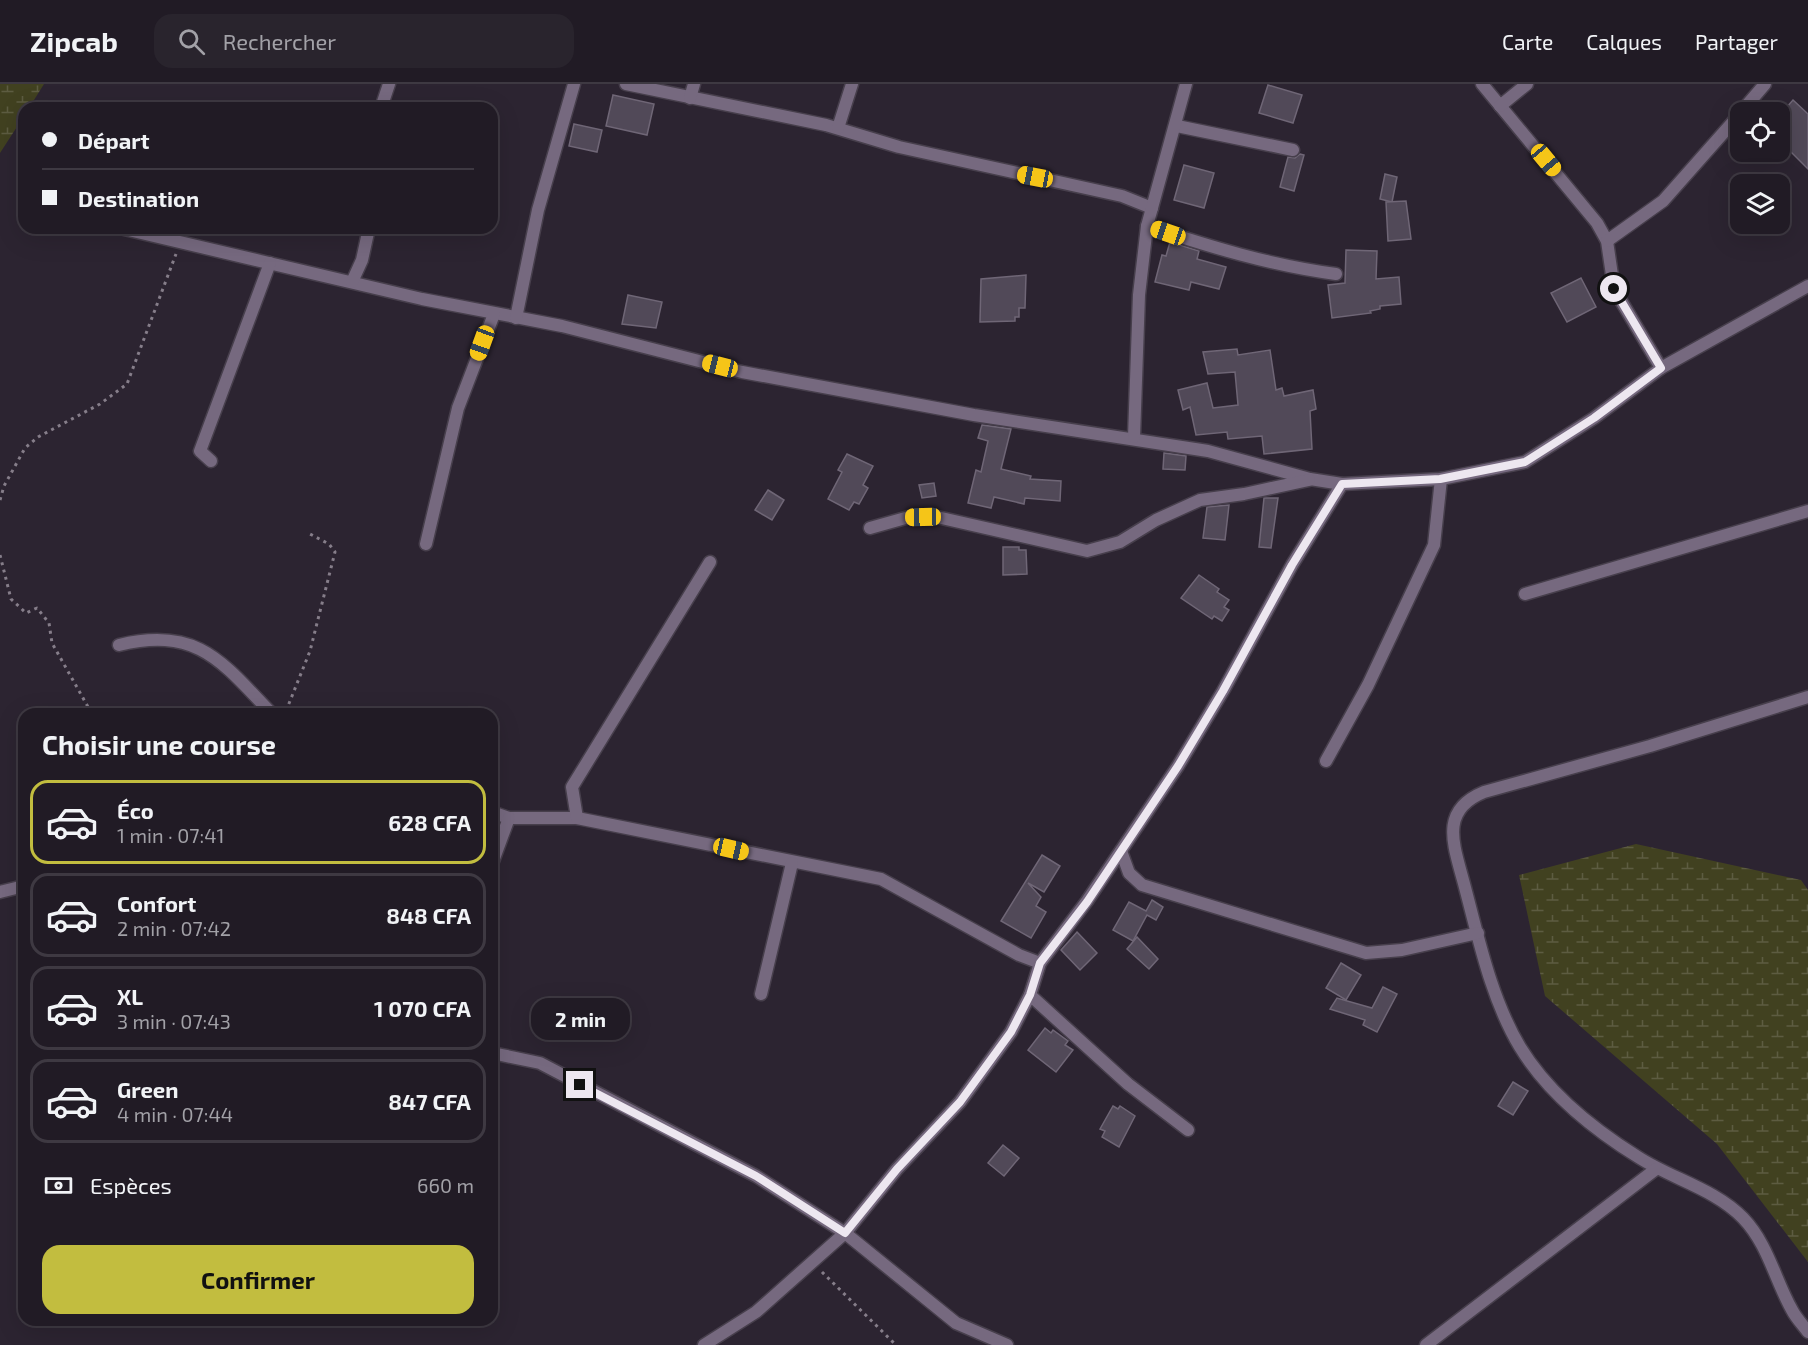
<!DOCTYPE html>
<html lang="fr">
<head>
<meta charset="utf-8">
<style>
  :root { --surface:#211b25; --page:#29242d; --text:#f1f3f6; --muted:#a2a1a7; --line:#3e3942; --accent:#c2bd3f }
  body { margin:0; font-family:"Exo 2",sans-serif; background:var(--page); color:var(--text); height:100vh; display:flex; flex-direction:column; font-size:22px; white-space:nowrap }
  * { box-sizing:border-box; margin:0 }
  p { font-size:20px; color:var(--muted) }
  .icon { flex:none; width:33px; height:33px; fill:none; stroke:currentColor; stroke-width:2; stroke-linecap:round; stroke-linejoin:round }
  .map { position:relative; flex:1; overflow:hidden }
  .panel { position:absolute; left:18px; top:624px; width:480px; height:618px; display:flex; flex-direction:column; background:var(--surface); border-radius:18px; box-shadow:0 6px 24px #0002,0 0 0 2px var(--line) }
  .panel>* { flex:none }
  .banner { position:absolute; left:18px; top:18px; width:480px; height:132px; border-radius:18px; box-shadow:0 6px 24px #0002,0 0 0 2px var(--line); display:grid; align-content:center; height:132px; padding:0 24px; background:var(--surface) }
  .controls { position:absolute; left:1730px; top:18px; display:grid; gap:12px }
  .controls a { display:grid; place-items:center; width:60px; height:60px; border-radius:12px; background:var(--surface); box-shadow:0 6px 24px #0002,0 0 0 2px var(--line); font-size:30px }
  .end { position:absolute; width:27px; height:27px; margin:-14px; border:8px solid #ede7f0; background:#111; box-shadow:0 0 0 3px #111 }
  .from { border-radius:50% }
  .bubble { position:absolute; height:42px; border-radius:18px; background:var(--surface); box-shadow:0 6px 24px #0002,0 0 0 2px var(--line); font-size:20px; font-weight:700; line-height:42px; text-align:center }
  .car { position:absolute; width:18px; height:36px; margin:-18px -9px; border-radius:8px; box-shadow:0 0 4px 2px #0007; background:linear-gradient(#f5c518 24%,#345 0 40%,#f5c518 0 76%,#345 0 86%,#f5c518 0) }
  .banner b { display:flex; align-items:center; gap:21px; height:57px; font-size:22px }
  .banner b+b { border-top:2px solid var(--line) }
  .banner i { width:15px; height:15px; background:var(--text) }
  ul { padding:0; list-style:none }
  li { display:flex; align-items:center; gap:18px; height:84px; margin:0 12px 9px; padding:0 12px; border:3px solid var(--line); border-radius:18px }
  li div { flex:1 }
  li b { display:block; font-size:22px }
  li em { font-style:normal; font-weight:700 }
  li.selected { border-color:var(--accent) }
  li>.icon { width:54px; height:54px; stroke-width:1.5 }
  h2 { padding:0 24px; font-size:27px; line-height:72px }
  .pay { display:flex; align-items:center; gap:15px; height:66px; padding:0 24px; font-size:22px }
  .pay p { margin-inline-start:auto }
  .primary-button { display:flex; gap:12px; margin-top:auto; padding:12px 24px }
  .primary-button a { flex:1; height:69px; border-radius:18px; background:var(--accent); color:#111; font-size:24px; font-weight:700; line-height:69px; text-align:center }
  header { display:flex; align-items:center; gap:36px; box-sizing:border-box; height:84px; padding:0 30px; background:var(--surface); border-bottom:2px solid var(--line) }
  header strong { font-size:28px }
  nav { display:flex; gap:33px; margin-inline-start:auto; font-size:21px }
  .search { width:420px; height:54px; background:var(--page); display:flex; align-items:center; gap:15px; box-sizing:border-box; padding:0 21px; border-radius:18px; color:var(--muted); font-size:22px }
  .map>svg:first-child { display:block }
  .wetland { fill:url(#wetland-marsh) }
  .building { fill:#514958; stroke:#6f6676; stroke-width:1.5 }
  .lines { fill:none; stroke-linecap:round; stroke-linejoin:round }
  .street-casing { stroke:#473f4c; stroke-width:15 }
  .path { stroke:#867e8a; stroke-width:3; stroke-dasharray:3 4.5; stroke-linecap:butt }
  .street { stroke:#76697f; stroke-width:12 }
  .route { stroke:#ede7f0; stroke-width:8 }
</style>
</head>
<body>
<header>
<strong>Zipcab</strong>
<div class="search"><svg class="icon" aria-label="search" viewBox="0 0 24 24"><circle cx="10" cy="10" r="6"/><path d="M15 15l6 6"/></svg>Rechercher</div>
<nav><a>Carte</a><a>Calques</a><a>Partager</a></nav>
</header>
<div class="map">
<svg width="1808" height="1261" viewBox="0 0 1808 1261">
  <defs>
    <pattern id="wetland-marsh" width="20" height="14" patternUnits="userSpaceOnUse" patternTransform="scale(1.5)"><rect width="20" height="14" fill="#414120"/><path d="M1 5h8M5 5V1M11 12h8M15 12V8" fill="none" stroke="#5d5c41"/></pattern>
  </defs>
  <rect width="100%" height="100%" fill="#2c2431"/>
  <g class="wetland">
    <polygon points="0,0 44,0 29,24 24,24 24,32 0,69"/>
    <polygon points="1636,760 1801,796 1808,806 1808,1178 1717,1060 1545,912 1519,791"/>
  </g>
  <g class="building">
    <polygon points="1268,1 1302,11 1293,39 1259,29"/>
    <polygon points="613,11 654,20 647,51 606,42"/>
    <polygon points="1793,16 1808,30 1808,85 1779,56 1779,32"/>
    <polygon points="574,40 602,46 597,68 569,62"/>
    <polygon points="1300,70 1304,71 1294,107 1280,103 1288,73 1295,74"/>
    <polygon points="1184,81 1214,89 1204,124 1174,116"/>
    <polygon points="1385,90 1397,93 1392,118 1380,115"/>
    <polygon points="1406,117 1411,155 1388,157 1386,118"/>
    <polygon points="1170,158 1199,167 1197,175 1226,183 1219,205 1191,198 1189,206 1155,198 1162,171 1166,172"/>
    <polygon points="1346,166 1377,167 1376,195 1399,193 1401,220 1380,222 1380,225 1370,227 1371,229 1332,234 1328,201 1345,199"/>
    <polygon points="1026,191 1025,224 1019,224 1019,233 1015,233 1015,237 980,238 981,195"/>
    <polygon points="1581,194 1596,223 1567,238 1551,209"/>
    <polygon points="628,211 662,218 656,244 622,240"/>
    <polygon points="1237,265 1238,271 1270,266 1276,306 1282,304 1284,312 1313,306 1316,325 1310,327 1312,365 1264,370 1262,352 1228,355 1227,348 1196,351 1190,323 1183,326 1178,306 1207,299 1213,324 1238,321 1235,288 1208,290 1203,268"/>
    <polygon points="982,341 1011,345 1001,385 1031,392 1030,395 1061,397 1060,417 1025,414 1024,420 994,413 991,424 968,419 976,386 981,388 988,357 978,354"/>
    <polygon points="1164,369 1186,372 1185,386 1163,385"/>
    <polygon points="847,370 873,382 863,401 868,404 859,420 854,418 849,426 828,415 842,388 838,386"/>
    <polygon points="934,399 936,412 922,414 919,401"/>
    <polygon points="768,406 784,416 772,436 755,426"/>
    <polygon points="1264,414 1278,414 1271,464 1259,463"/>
    <polygon points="1229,421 1225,456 1203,454 1207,423"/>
    <polygon points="1003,463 1019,463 1019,466 1026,466 1027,490 1003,491"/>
    <polygon points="1199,491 1219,505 1217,508 1229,516 1224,523 1229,526 1222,537 1214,532 1212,535 1181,514"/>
    <polygon points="1042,771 1060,782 1044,808 1028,799 1041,813 1036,822 1046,828 1031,854 1001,837"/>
    <polygon points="1152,816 1163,823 1156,836 1147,831 1133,857 1113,846 1129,818 1146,827"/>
    <polygon points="1077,848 1097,869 1080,886 1061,866"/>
    <polygon points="1137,853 1158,875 1149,885 1127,865"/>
    <polygon points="1341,879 1361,891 1346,916 1326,904"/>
    <polygon points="1383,903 1397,910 1377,948 1363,941 1365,936 1330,925 1337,914 1372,924"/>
    <polygon points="1045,944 1051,949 1053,946 1068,957 1065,961 1073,966 1056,988 1028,966"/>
    <polygon points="1513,998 1528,1007 1513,1031 1498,1022"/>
    <polygon points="1113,1022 1118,1025 1120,1022 1135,1032 1119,1063 1102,1053 1105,1047 1100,1045"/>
    <polygon points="1003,1061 1019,1074 1004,1092 988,1079"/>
  </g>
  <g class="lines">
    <defs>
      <g id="street">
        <polyline points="626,0 826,41 899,63 1122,112 1152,124"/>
        <polyline points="1482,0 1597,139 1607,157 1614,205 1661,284"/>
        <polyline points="690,14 694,0"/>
        <polyline points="1500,22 1527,0"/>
        <polyline points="381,24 389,0"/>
        <polyline points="1741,28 1765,0"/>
        <polyline points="1177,42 1293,66"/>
        <polyline points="838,44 852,0"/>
        <path d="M1147,142C1211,163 1269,181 1336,190"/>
        <polyline points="120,144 422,215 562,242 742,288 974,331 1208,367 1310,395 1342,400 1441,395 1525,378 1594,334 1661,284 1808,202"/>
        <polyline points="1607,157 1663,117 1740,30"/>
        <polyline points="352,198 362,176 369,144"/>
        <polyline points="516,234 538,126 574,0"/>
        <polyline points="1134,353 1139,211 1147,142 1186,0"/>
        <polyline points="211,377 200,367 270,179"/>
        <polyline points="870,444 909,433 937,433 1087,467 1120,458 1156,436 1200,416 1244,410 1309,396"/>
        <polyline points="426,460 458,324 494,230"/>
        <polyline points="1525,510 1808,427"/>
        <path d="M119,561C198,542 222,578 272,630"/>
        <path d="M1808,613L1650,662L1484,708C1440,726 1453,759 1463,796C1478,851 1490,913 1520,963C1548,1009 1593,1045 1638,1073C1672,1095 1715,1105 1743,1134C1768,1160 1775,1196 1792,1226C1796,1234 1803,1241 1808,1248"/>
        <polyline points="1326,677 1368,601 1434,461 1441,395"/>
        <polyline points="492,728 509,734 577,734 881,795 1019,871 1040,879"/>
        <polyline points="577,734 572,703 710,478"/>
        <polyline points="1121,767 1129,789 1142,801 1366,869 1402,866 1478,849"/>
        <polyline points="492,780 509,734"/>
        <polyline points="0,808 24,802"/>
        <polyline points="761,910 792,779"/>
        <polyline points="1030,911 1128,1000 1188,1046"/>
        <polyline points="492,969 540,979 756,1092 845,1149 956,1239 1007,1261"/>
        <polyline points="704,1261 756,1228 845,1149 897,1085 960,1018 1011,948 1030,911 1040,879 1087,817 1178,682 1223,607 1292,481 1342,400"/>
        <polyline points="1426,1261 1656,1085"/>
      </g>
    </defs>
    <use href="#street" class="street-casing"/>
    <g class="path">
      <polyline points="0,416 4,402 25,364 38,353 100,320 127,300 176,170"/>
      <polyline points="0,471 11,515 26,529 37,524 49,539 52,559 92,630"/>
      <polyline points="286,627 310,567 335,468 329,460 310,450"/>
      <polyline points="822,1188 896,1261"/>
    </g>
    <use href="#street" class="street"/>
  </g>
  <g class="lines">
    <polyline class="route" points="580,1001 756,1092 845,1149 897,1085 960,1018 1011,948 1030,911 1040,879 1087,818 1178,682 1223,607 1292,481 1342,400 1440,395 1525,378 1594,334 1661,284 1614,205"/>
  </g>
</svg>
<div class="controls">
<a><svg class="icon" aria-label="locate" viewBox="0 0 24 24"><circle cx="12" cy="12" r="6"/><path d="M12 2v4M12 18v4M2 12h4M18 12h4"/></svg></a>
<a><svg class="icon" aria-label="layers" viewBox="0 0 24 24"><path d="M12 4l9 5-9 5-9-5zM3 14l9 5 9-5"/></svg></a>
</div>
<i class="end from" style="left:1614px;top:205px"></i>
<i class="end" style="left:580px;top:1001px"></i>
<div class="bubble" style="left:531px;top:914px;width:99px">2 min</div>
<i class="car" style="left:1546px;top:76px;rotate:140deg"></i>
<i class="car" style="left:1035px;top:93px;rotate:281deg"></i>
<i class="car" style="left:1168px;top:149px;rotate:289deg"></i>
<i class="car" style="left:482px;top:259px;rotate:200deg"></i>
<i class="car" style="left:720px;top:282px;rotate:284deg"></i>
<i class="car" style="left:923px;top:433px;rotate:269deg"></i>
<i class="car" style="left:731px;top:765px;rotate:103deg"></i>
<div class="banner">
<b><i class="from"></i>Départ</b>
<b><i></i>Destination</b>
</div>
<section class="panel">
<h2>Choisir une course</h2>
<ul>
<li class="selected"><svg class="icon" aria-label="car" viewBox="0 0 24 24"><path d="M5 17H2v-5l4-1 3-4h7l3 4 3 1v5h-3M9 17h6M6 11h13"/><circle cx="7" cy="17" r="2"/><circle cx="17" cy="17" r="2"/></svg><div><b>Éco</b><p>1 min · 07:41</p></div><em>628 CFA</em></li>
<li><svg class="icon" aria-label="car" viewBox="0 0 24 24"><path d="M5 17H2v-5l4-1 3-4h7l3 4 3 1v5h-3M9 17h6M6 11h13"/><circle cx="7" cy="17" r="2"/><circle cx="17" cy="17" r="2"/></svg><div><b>Confort</b><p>2 min · 07:42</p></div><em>848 CFA</em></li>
<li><svg class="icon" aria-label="car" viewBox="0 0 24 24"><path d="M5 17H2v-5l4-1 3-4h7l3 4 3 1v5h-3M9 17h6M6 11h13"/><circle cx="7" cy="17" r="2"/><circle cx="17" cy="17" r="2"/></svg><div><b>XL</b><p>3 min · 07:43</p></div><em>1 070 CFA</em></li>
<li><svg class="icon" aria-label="car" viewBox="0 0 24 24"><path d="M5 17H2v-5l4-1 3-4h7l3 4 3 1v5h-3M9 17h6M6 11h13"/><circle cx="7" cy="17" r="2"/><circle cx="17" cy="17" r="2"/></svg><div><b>Green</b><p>4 min · 07:44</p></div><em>847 CFA</em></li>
</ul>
<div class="pay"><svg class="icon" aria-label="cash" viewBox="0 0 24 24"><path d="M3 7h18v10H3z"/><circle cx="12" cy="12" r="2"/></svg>Espèces<p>660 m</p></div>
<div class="primary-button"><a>Confirmer</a></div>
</section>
</div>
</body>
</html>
